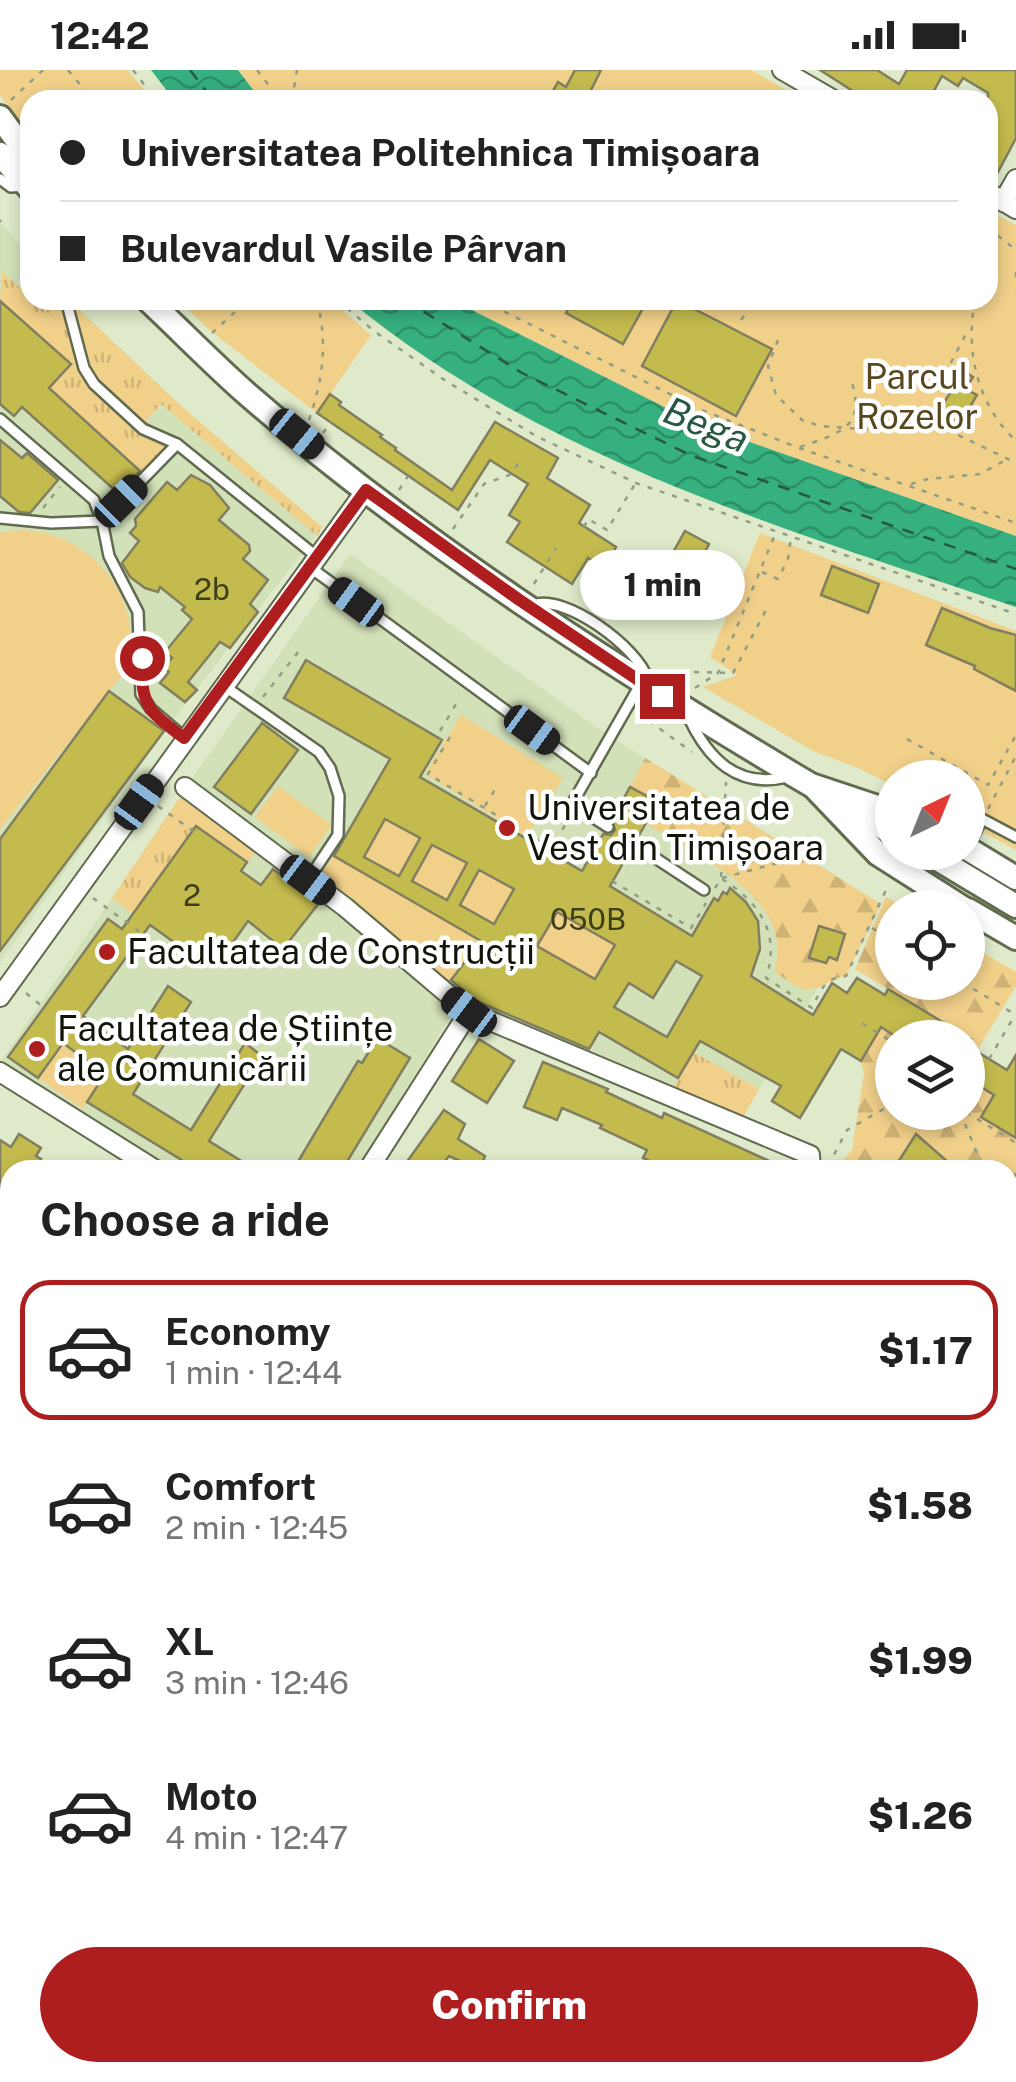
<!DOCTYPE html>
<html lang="en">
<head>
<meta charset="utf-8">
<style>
  :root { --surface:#fff; --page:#f2f2f2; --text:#222; --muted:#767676; --line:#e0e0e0; --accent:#af1e1e }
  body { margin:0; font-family:"Public Sans",sans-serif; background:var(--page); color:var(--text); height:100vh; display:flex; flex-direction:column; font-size:38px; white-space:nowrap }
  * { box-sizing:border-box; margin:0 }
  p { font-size:32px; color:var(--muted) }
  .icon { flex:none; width:55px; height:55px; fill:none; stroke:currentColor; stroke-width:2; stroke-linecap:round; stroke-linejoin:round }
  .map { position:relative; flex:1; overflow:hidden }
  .drawer { position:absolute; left:0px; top:1090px; width:1018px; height:922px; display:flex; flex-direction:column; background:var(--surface); border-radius:30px 30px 0 0; box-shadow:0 5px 15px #0003 }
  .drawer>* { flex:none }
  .hud { position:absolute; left:20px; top:20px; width:978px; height:220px; border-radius:30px; box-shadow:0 5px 15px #0003; display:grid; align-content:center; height:220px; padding:0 40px; background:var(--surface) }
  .needle { width:65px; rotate:43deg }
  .buttons { position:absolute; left:875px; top:690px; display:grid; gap:20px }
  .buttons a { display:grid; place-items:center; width:110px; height:110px; border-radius:50%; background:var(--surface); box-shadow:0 5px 15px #0003; font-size:50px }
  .end { position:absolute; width:45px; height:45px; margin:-22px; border:12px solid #af1e1e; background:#fff; box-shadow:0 0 0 5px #fff }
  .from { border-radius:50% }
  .bubble { position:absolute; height:70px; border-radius:35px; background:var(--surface); box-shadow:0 5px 15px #0003; font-size:32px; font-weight:800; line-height:70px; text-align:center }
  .car { position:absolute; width:30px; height:60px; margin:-30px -15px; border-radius:12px; box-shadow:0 0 8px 2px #0007; background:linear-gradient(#222 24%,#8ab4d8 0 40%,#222 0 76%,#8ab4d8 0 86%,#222 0) }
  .hud b { display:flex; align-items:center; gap:35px; height:95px; font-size:38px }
  .hud b+b { border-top:2px solid var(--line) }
  .hud i { width:25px; height:25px; background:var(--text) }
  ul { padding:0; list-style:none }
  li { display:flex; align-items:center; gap:30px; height:140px; margin:0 20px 15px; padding:0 20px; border:5px solid transparent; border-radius:30px }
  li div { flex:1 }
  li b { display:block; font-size:38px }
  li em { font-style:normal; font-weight:800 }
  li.current { border-color:var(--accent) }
  li>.icon { width:90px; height:90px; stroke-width:1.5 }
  h2 { padding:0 40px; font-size:45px; line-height:120px }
  .primary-button { display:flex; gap:20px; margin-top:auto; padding:20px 40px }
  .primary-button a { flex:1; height:115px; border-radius:60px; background:var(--accent); color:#fff; font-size:40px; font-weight:800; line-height:115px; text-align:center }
  .status { display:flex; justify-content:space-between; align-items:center; height:70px; padding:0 50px; background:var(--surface); direction:ltr }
  .status svg { height:28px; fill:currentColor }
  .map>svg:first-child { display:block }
  .built { fill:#d3e1b9 }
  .grass { fill:url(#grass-tufts) }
  .forest { fill:url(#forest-firs) }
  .green { fill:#f1d08a }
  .water { fill:url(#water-waves) }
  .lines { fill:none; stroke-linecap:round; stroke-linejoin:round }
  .ferry { stroke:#285842; stroke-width:2.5; stroke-dasharray:12 10; stroke-linecap:butt }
  .building { fill:#c4bb4e; stroke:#817f60; stroke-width:2.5; fill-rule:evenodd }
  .service-casing { stroke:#616b4f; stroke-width:14 }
  .minor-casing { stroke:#616b4f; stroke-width:22 }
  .tertiary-casing { stroke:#616b4f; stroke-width:25 }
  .secondary-casing { stroke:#616b4f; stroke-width:28 }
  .path { stroke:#939d84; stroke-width:2.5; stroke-dasharray:5 8; stroke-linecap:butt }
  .service { stroke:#fff; stroke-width:9 }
  .minor { stroke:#fff; stroke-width:18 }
  .tertiary { stroke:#fff; stroke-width:20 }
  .secondary { stroke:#fff; stroke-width:22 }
  .tram { stroke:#606754; stroke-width:2.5 }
  .route { stroke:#af1e1e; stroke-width:12 }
  .poi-dot { fill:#af1e1e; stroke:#fff; stroke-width:4 }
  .labels { text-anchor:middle; stroke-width:9; stroke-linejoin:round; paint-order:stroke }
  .number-label { font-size:30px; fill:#3e3e1a }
  .park-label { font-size:35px; fill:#59471d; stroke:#fff }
  .poi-label { font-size:35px; fill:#111509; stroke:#fff; text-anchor:start }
  .water-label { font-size:38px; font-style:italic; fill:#285842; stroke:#fff }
</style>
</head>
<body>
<div class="status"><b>12:42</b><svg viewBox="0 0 49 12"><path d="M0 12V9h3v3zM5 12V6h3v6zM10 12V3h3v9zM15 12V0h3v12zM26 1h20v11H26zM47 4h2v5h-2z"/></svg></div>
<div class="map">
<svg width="1016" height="2012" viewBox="0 0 1016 2012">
  <defs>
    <pattern id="grass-tufts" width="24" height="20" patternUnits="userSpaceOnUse" patternTransform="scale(2.5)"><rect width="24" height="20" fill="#f1d08a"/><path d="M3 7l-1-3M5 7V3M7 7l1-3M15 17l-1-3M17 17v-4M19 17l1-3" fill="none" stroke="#ceb276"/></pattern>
    <pattern id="forest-firs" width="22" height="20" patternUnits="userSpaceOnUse" patternTransform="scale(2.5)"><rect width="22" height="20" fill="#f1d08a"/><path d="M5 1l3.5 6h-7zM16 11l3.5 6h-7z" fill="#ceb276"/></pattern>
    <pattern id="water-waves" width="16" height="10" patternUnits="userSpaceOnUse" patternTransform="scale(2.5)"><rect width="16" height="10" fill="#36b07f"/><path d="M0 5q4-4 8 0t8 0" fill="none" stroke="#2c8e66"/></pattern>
  </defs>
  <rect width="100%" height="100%" fill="#deeaca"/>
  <g class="built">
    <polygon points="0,152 30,186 30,230 70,230 180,335 322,457 176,646 0,892"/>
    <polygon points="350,484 611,667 845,811 804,919 818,917 743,1047 500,949 446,917 362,840 191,710"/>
    <polygon points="180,727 276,796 455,939 357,1100 173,1100 0,993"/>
  </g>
  <g class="grass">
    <polygon points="2,201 39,236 44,230 57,230 70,243 75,236 180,335 322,457 317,466 161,334 146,351 172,373 143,404 49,318 70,294 0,231"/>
    <polygon points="180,727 256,782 247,792 196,756 133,844 112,828"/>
    <polygon points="693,982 759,1019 743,1047 673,1019"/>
  </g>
  <g class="forest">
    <path d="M645,688L881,834L846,906C832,907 819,922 805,919C796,918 783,907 775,902C776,892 779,880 777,870C767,815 689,781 645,753L657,732L630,717Z"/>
    <polygon points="886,827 904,837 892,838 892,912 968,912 968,874 1016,902 1016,916 977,981 968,976 968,968 960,962 855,899"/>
    <polygon points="865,948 898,967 892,968 892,1042 968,1042 968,1009 994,1025 981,1047 1016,1068 1016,1280 1008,1292 1008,1100 835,1100 852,1080 864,1003 861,991 874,969 858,959"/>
  </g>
  <g class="green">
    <polygon points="0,0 128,0 152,30 30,30 30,67 0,25"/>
    <polygon points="239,0 751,0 804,30 261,30"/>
    <polygon points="988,141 1016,155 1016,466 696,353 452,230 988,230"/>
    <polygon points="178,230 331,230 371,265 317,343 208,259"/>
    <path d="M22,460C92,462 149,532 125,601L0,759V463Z"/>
    <polygon points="760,463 1016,561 1016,780 968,754 968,708 892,708 892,715 858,698 813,681 703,617 737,605 710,587"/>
    <polygon points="461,645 563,708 527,767 425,704"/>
    <polygon points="278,716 332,755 309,787 255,747"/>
    <polygon points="385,749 420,768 399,806 364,787"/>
    <polygon points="432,775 467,793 447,830 412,811"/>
    <polygon points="334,786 481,871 446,917 318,807"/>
    <polygon points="479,800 514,819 494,854 460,835"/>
    <polygon points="557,842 615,875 595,909 537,876"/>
    <polygon points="63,973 103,1006 83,1039 38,1008"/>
  </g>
  <g class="water">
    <polygon points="151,0 238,0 261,30 174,30"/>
    <path d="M349,230H452L696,353L1016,466V537C784,458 541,389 349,230Z"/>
  </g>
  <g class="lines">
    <g class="ferry">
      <polyline points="190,0 213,30"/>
      <polyline points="405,230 522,303 690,385 1016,499"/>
    </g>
  </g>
  <g class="building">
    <polygon points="575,0 601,0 587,28 591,30 548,30 558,12 566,17"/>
    <polygon points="820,0 877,0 899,14 907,0 1016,0 1016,68 998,102 988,96 988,23 963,8 958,16 942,6 929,30 874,30 861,21 859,25"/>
    <polygon points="573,230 624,230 642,240 623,274 566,243"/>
    <polygon points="677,230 772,279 736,346 642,296"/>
    <polygon points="0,231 71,294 49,318 140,401 118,423 22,337 14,346 0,334"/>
    <polygon points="963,301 973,307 966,319 977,325 960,354 939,341"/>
    <polygon points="330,324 341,332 339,335 382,365 380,367 396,378 395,380 452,420 495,352 558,388 547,408 590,435 579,453 616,477 614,481 646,500 641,508 658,517 649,534 631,525 629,529 605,515 612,503 588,488 572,514 507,472 520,452 509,445 528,414 490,390 458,440 317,343"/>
    <polygon points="0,370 22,388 27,383 58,410 30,443 19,442 0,426"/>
    <polygon points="191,405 210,415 229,438 219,450 249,475 250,481 243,489 268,510 250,534 258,542 230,578 220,572 188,612 197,620 185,632 160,613 169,602 164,598 172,588 165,582 192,549 182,540 185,537 160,517 158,522 145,518 130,507 122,493 139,471 130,463 136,456 135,449 167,412 177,420"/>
    <polygon points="685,461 709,474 696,499 671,486"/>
    <polygon points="832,496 879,514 868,543 821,525"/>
    <polygon points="725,504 740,510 724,545 710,539"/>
    <polygon points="942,538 990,558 1016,565 1016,621 974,599 975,596 926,575"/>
    <path d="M306,590L442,670L420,707L582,801L603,764L611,765L615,760L612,750L630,717L658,732L638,767L627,770L630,781L610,816L692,866L714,828L718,831L723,822L727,824L730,818L746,832L758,851L760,879L751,906L813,945L832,913L847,923L857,908L885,925L888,919L969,968H898L881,957L861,991L841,979L800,1048L772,1031L781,1016L700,971L678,1008L599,962L589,979L476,931L451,910L481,871L334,786L390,689L284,628ZM385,749L420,768L399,806L364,787ZM432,775L467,793L447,830L412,811ZM479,800L514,819L494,854L460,835ZM557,842L615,875L595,909L537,876ZM676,891L702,906L667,967L614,937L629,913L653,928Z"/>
    <polygon points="109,621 164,661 0,881 0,769"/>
    <polygon points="262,653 298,680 251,744 214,717"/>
    <polygon points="196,756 247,792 241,801 261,815 273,799 319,833 283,879 248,851 219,892 209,885 203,893 150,855 83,946 128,979 168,916 191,932 133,1024 191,1060 245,973 262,986 209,1071 256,1100 198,1100 87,1032 105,1004 63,973 38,1008 8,987 108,849 122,859"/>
    <polygon points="819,856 845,864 837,890 829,887 826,893 809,888"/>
    <polygon points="377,968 410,988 342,1100 293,1100 358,991 362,993"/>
    <polygon points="479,969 514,991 487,1033 452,1011"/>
    <polygon points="968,976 1007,1000 1016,985 1016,1068 981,1047 994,1025 968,1009"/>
    <polygon points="543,992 608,1019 606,1022 662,1048 664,1043 789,1100 669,1100 643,1088 647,1080 600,1058 602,1055 562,1038 557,1050 524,1037"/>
    <polygon points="444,1040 465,1054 458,1069 485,1086 480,1100 449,1086 438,1100 401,1100"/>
    <polygon points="19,1064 41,1078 36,1086 41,1089 34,1100 10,1100 10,1107 0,1123 0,1070 11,1077"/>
    <polygon points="916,1064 957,1100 893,1100"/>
  </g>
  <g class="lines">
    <defs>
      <g id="service">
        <polyline points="0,109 11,117 24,116"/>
        <polyline points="66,230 84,298 94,314 143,359 177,374 316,486"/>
        <polyline points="0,349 94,430 102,451 51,453 0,448"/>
        <polyline points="177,374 102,451 109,486 138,542 141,624 151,639 185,668"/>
        <polyline points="311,498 591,703"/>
        <path d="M533,535C565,523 638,578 647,608"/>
        <polyline points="224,616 319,682 330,698 339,726 338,765 308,810"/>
        <path d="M688,646C708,689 737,719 787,707"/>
        <polyline points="608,757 572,734 641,613"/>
        <polyline points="634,774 704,820"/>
        <polyline points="968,777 982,749 1016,767"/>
        <polyline points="149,2012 152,2002"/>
      </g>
      <g id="minor">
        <polyline points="782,0 834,30"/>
        <polyline points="988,122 1016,139"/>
        <polyline points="1003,132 1016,109"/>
        <polyline points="185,717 345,837 469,942 810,1085 811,1100"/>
        <polyline points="0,927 366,420"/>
        <polyline points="0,1002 156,1100"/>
        <polyline points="368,1100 469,942"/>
        <polyline points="0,1407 10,1412"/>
        <polyline points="0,1639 10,1625"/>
        <polyline points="0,1665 10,1673"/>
        <polyline points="1008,1920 1016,1892"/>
        <polyline points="0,1957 10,1959"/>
        <polyline points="1008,1970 1016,1973"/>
        <polyline points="217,2002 249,2012"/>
        <polyline points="893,2012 895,2002"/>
      </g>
      <g id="tertiary">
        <polyline points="0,1208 10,1214"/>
        <polyline points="1008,1771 1016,1773"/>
      </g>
      <g id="secondary">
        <polyline points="0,47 30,88"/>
        <polyline points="0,84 30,119"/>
        <path d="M148,230C181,261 213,294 247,324C415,470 604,591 794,705L811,715L892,742"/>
        <polyline points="814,717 878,784 963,838"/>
        <polyline points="849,737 892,763"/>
        <polyline points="968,779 1016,808"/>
        <polyline points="926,782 1016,836"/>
        <polyline points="968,840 1016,868"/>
        <polyline points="1008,1338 1016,1326"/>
        <polyline points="693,2012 696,2002"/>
      </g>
    </defs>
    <use href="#service" class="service-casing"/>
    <use href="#minor" class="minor-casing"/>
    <use href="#tertiary" class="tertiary-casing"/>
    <use href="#secondary" class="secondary-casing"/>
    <g class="path">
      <polyline points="68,0 93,30"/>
      <polyline points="133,0 156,30"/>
      <polyline points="257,0 280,30"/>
      <polyline points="11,30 43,0"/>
      <polyline points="292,30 297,0"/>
      <polyline points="314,30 348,30"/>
      <polyline points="995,146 988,158 1016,180"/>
      <polyline points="0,152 1,150"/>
      <polyline points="1016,202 1016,208"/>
      <polyline points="337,230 374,261 443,309 536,366 636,413 1016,544"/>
      <polyline points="481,230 702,340 799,378 1016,453"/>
      <path d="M975,230C965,281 977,334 1016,371"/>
      <polyline points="741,250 756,230"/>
      <polyline points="212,263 248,230"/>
      <polyline points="778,270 768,296 776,325 802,350 820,356 904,362 923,348 1016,393"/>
      <polyline points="947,305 947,300 967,262"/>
      <path d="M309,350C323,309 328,273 317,230"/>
      <polyline points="323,363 331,352"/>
      <path d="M800,377C840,363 867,357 851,310"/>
      <polyline points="911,414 928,409 980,404 1004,391"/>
      <polyline points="399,420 408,406"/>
      <polyline points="43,438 60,417"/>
      <polyline points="584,457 588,449 607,460 635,414"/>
      <polyline points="453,459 484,414 512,404 521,388"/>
      <polyline points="762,502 778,509 788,489 791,467"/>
      <polyline points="534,514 556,478"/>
      <polyline points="694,602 733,603 767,538"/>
      <polyline points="695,618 718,603 776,462"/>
      <polyline points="263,627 299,581"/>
      <polyline points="649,651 692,682"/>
      <polyline points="440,661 459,629"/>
      <polyline points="450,667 428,704 551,778 570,747"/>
      <polyline points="907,669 988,715 1016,665"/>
      <polyline points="158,736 193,761"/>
      <polyline points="485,736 497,716"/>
      <polyline points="988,739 1016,686"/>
      <polyline points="552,779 584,796"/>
      <polyline points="722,808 822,781"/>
      <path d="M722,809C759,832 781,863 766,908L812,938C821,920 824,908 846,906L886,820"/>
      <polyline points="612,811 691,858 706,833"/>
      <polyline points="715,818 721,809 726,712"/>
      <polyline points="93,828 151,870 148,876"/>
      <polyline points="872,858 892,870"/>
      <polyline points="962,912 1016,945"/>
      <polyline points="26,923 44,938"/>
      <polyline points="862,953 892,972"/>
      <polyline points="989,989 1015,945"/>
      <polyline points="968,1023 974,1013"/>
      <polyline points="960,1042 984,1100"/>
      <polyline points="966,1042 1016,1073"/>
      <polyline points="828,1096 847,1060 892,1034"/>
      <polyline points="1008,1118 1016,1103"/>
      <polyline points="1008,1149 1016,1166"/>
      <polyline points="1008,1194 1016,1197"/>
      <polyline points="1008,1248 1010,1288"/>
      <polyline points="1013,1381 1016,1383"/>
    </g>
    <use href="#service" class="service"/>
    <use href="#minor" class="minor"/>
    <use href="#tertiary" class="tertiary"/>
    <use href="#secondary" class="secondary"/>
    <g class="tram">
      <polyline points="0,1951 10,1953"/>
      <polyline points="261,2002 293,2012"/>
    </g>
  </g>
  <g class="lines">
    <path class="route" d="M142,588C141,636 146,639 184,668L366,420L518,529L662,626"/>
  </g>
  <g class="poi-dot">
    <circle cx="507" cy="758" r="10"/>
    <circle cx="107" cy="882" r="10"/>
    <circle cx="37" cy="979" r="10"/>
  </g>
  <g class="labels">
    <g class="number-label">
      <text x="212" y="530">2b</text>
      <text x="192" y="836">2</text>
      <text x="588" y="860">050B</text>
    </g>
    <g class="park-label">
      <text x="917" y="319">Parcul<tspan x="917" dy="40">Rozelor</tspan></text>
    </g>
    <g class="poi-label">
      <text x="527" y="750">Universitatea de<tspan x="527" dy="40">Vest din Timișoara</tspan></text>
      <text x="127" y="894">Facultatea de Construcții</text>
      <text x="57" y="971">Facultatea de Științe<tspan x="57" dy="40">ale Comunicării</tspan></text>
    </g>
    <g class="water-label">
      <text transform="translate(706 355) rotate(22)" y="13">Bega</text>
    </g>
  </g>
</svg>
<div class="buttons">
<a><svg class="needle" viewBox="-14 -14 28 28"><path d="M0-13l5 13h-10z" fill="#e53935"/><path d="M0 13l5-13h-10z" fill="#767676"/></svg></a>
<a><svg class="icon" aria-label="locate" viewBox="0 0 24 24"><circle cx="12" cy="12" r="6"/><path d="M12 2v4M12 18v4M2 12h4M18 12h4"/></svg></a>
<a><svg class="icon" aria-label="layers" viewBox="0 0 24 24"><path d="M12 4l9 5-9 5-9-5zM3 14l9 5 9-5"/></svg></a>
</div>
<i class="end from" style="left:142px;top:588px"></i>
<i class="end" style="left:662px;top:626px"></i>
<div class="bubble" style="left:580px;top:480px;width:165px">1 min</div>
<i class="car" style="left:297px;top:364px;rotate:129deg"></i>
<i class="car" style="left:121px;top:431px;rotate:45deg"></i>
<i class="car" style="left:356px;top:532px;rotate:306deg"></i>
<i class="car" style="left:532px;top:660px;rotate:126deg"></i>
<i class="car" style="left:139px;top:732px;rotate:36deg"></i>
<i class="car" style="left:308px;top:810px;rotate:127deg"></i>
<i class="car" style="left:469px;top:942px;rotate:307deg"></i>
<div class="hud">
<b><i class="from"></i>Universitatea Politehnica Timișoara</b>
<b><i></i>Bulevardul Vasile Pârvan</b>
</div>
<section class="drawer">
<h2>Choose a ride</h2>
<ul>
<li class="current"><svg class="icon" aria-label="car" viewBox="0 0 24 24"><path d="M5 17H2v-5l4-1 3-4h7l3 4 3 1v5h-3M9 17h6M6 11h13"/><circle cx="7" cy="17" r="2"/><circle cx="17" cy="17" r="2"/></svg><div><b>Economy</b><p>1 min · 12:44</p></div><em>$1.17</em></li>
<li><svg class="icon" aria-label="car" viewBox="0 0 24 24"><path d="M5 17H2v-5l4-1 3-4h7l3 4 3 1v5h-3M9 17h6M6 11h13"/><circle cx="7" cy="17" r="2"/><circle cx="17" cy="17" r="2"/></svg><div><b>Comfort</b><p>2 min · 12:45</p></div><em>$1.58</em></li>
<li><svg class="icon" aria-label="car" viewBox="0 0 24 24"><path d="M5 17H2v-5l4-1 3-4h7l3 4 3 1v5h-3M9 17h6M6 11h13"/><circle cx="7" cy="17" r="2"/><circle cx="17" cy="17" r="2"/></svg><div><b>XL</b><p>3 min · 12:46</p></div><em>$1.99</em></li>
<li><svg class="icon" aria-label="car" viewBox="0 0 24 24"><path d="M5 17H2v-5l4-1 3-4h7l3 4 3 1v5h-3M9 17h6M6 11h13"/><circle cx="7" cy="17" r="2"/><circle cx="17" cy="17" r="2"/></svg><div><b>Moto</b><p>4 min · 12:47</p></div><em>$1.26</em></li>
</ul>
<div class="primary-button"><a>Confirm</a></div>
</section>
</div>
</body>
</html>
